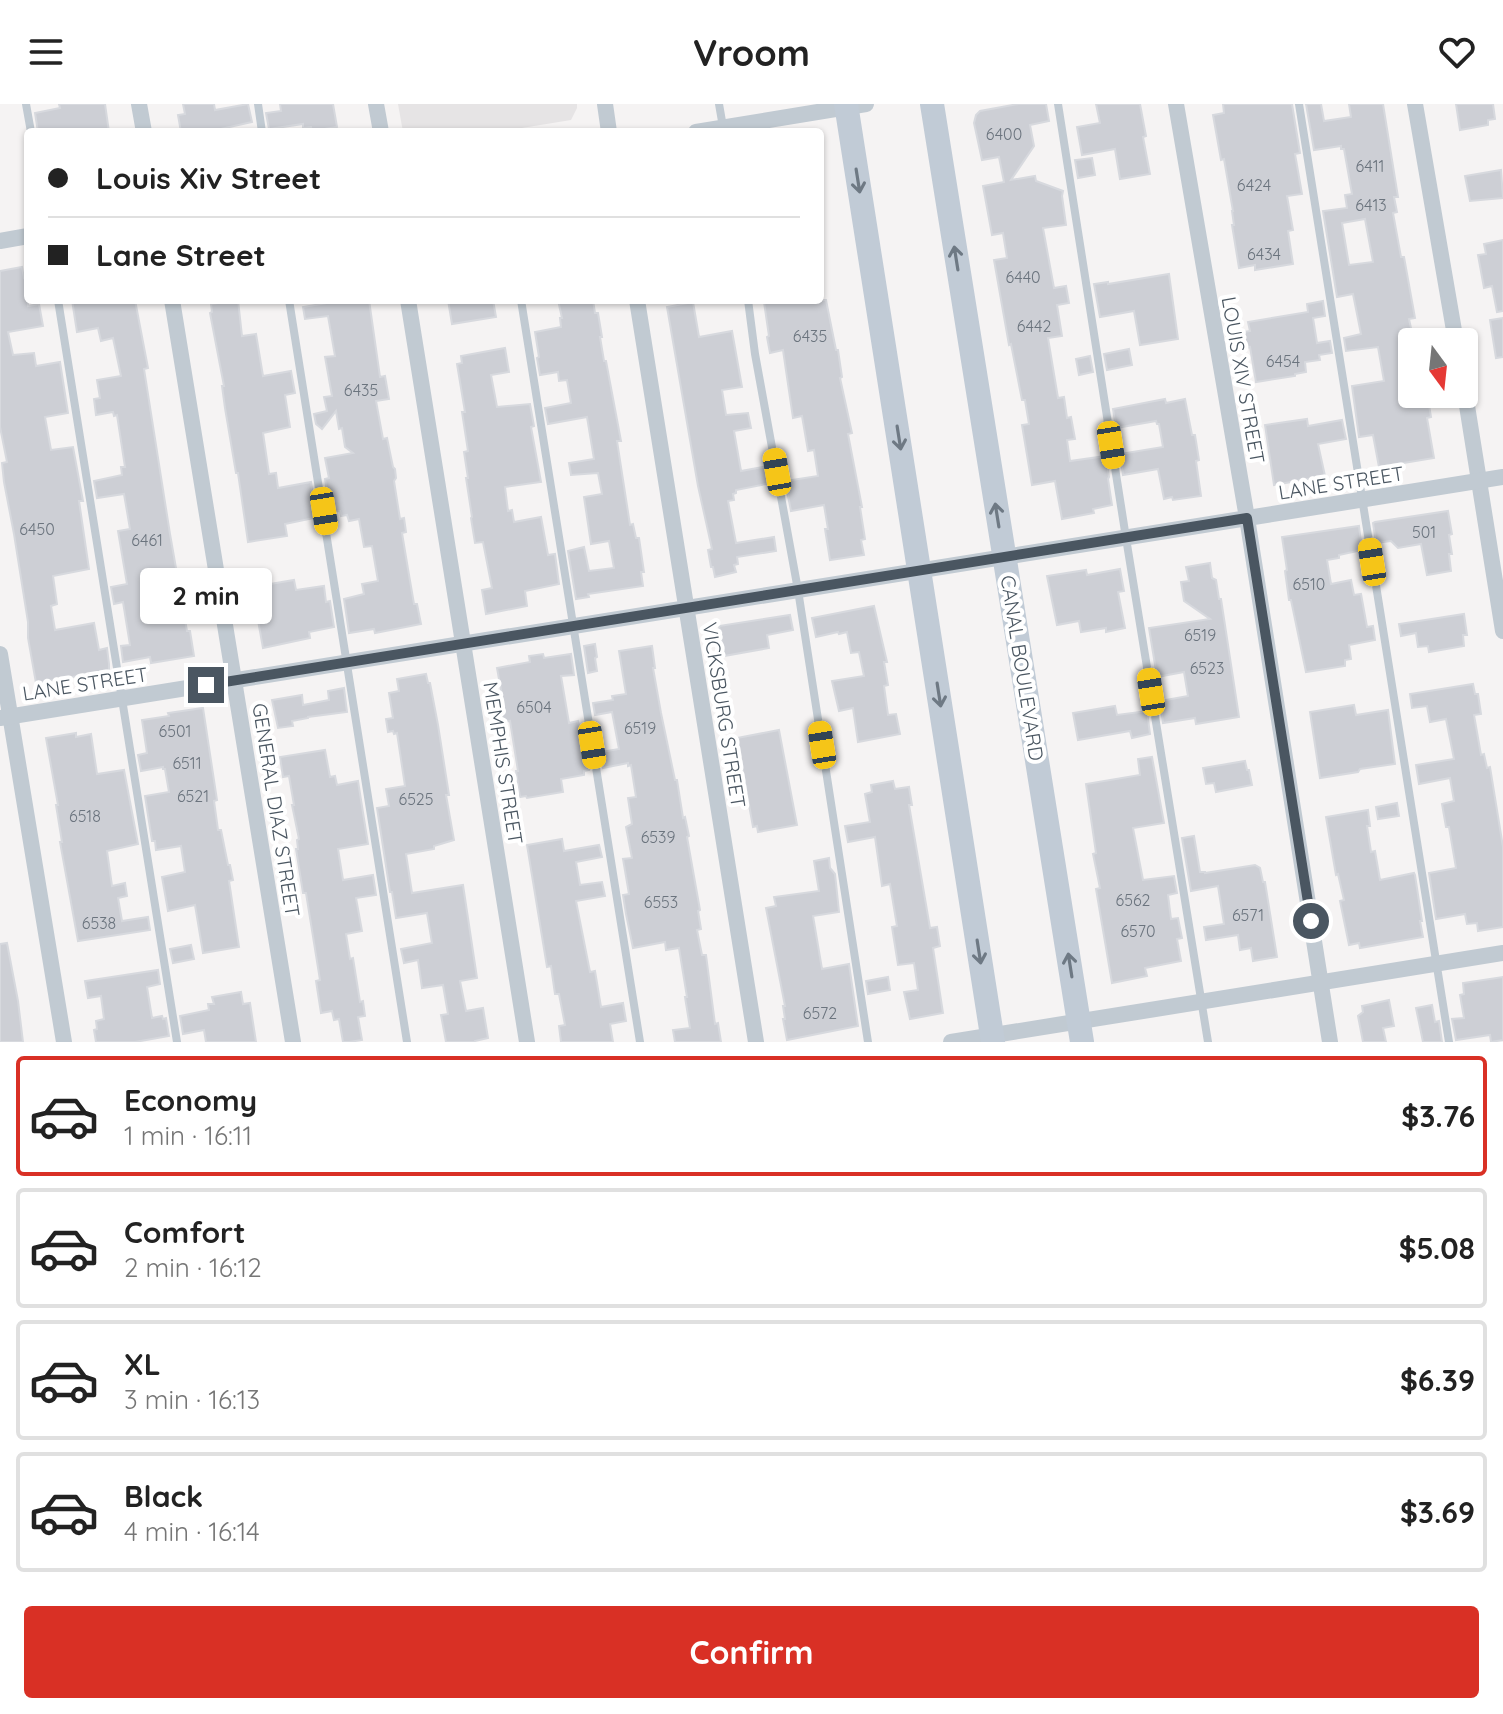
<!DOCTYPE html>
<html lang="en">
<head>
<meta charset="utf-8">
<style>
  :root { --surface:#fff; --page:#f6f6f6; --text:#222; --muted:#767676; --line:#e0e0e0; --accent:#d93025 }
  body { margin:0; font-family:Quicksand,sans-serif; background:var(--page); color:var(--text); height:100vh; display:flex; flex-direction:column; font-size:30px; white-space:nowrap }
  * { box-sizing:border-box; margin:0 }
  p { font-size:26px; color:var(--muted) }
  .icon { flex:none; width:44px; height:44px; fill:none; stroke:currentColor; stroke-width:2; stroke-linecap:round; stroke-linejoin:round }
  .map { position:relative; height:938px; overflow:hidden }
  .panel { display:flex; flex-direction:column; background:var(--surface); flex:1 }
  .panel>* { flex:none }
  .guide { position:absolute; left:24px; top:24px; width:800px; height:176px; border-radius:8px; box-shadow:0 2px 6px #0004; display:grid; align-content:center; height:176px; padding:0 24px; background:var(--surface) }
  .needle { width:52px; rotate:165deg }
  .fabs { position:absolute; left:1398px; top:224px; display:grid; gap:16px }
  .fabs a { display:grid; place-items:center; width:80px; height:80px; border-radius:8px; background:var(--surface); box-shadow:0 2px 6px #0004; font-size:40px }
  .end { position:absolute; width:36px; height:36px; margin:-18px; border:10px solid #4a5661; background:#fff; box-shadow:0 0 0 4px #fff }
  .from { border-radius:50% }
  .bubble { position:absolute; height:56px; border-radius:8px; background:var(--surface); box-shadow:0 2px 6px #0004; font-size:26px; font-weight:800; line-height:56px; text-align:center }
  .car { position:absolute; width:24px; height:48px; margin:-24px -12px; border-radius:10px; box-shadow:0 0 6px 2px #0007; background:linear-gradient(#f5c518 24%,#345 0 40%,#f5c518 0 76%,#345 0 86%,#f5c518 0) }
  .guide b { display:flex; align-items:center; gap:28px; height:76px; font-size:30px }
  .guide b+b { border-top:2px solid var(--line) }
  .guide i { width:20px; height:20px; background:var(--text) }
  ul { padding:14px 0 0; list-style:none }
  li { display:flex; align-items:center; gap:24px; height:120px; margin:0 16px 12px; padding:0 8px; border:4px solid var(--line); border-radius:8px }
  li div { flex:1 }
  li b { display:block; font-size:30px }
  li em { font-style:normal; font-weight:800 }
  li.on { border-color:var(--accent) }
  li>.icon { width:72px; height:72px; stroke-width:1.5 }
  .button { display:flex; gap:16px; margin-top:auto; padding:16px 24px }
  .button a { flex:1; height:92px; border-radius:8px; background:var(--accent); color:#fff; font-size:32px; font-weight:800; line-height:92px; text-align:center }
  header { display:flex; justify-content:space-between; align-items:center; height:104px; padding:0 24px; background:var(--surface); font-size:36px; font-weight:800 }
  .map>svg:first-child { display:block }
  .education { fill:#e6e4e5 }
  .building { fill:#cdcfd5; stroke:#d7d9de; stroke-width:2; fill-rule:evenodd }
  .lines { fill:none; stroke-linecap:round; stroke-linejoin:round }
  .service { stroke:#c1cad2; stroke-width:8 }
  .minor { stroke:#c1cad2; stroke-width:16 }
  .secondary { stroke:#c1cbd6; stroke-width:24 }
  .oneway { stroke:#6e7984 }
  .route { stroke:#4a5661; stroke-width:10 }
  .labels { text-anchor:middle; stroke-width:8; stroke-linejoin:round; paint-order:stroke }
  .number-label { font-size:16px; fill:#6b747e }
  .street-label { font-size:20px; fill:#4a5661; stroke:#fff }
</style>
</head>
<body>
<header><svg class="icon" aria-label="menu" viewBox="0 0 24 24"><path d="M4 6h16M4 12h16M4 18h16"/></svg>Vroom<svg class="icon" aria-label="heart" viewBox="0 0 24 24"><path d="M12 20l-8-8c-3-5 5-10 8-4 3-6 11-1 8 4z"/></svg></header>
<div class="map">
<svg width="1503" height="938" viewBox="0 0 1503 938">
  <rect width="100%" height="100%" fill="#f5f3f3"/>
  <polygon class="education" points="398,0 577,0 577,4 571,16 498,28 403,28"/>
  <g class="building">
    <polygon points="59,0 105,0 109,28 38,28 35,9 60,4"/>
    <polygon points="183,0 214,0 215,6 248,0 252,18 216,26 216,28 181,28 178,11 185,10"/>
    <polygon points="280,0 333,0 337,23 312,27 311,23 303,24 303,20 269,25 266,9 281,7"/>
    <polygon points="1018,0 1046,0 1049,17 1030,21 1034,42 1011,76 1035,72 1036,77 1063,87 1062,92 1066,121 1043,124 1054,184 1066,182 1069,199 1057,201 1062,232 1048,234 1058,294 1064,293 1067,314 1071,313 1075,335 1067,336 1070,357 1106,352 1109,373 1108,375 1112,401 1093,405 1094,409 1062,415 1055,377 1032,381 1022,321 1029,320 1025,296 1022,296 1011,240 1009,241 994,156 1007,154 1003,129 992,131 983,82 1004,78 999,53 982,56 974,19 976,11 980,7"/>
    <polygon points="1096,0 1140,0 1146,32 1143,33 1150,70 1120,75 1115,45 1082,51 1077,23 1100,19"/>
    <polygon points="1223,0 1292,0 1300,49 1295,50 1302,90 1287,92 1293,126 1288,127 1293,160 1255,166 1255,161 1239,164 1232,121 1234,121 1232,107 1233,107 1224,55 1221,56 1213,11 1224,9"/>
    <path d="M1306,0H1321L1324,17L1351,13L1349,0H1383L1398,93H1394L1397,108L1393,109L1401,153H1404L1415,214L1409,215L1414,238H1412V294L1425,292L1427,302L1429,301L1431,313L1427,314L1434,354L1379,363L1373,331L1359,333L1352,282L1384,277L1378,243L1346,247L1344,234L1361,230L1353,190L1337,193L1323,107L1347,104L1345,91L1352,90L1344,45H1341V42L1314,46ZM1365,115L1373,158L1349,161L1342,119Z"/>
    <polygon points="1456,0 1493,0 1495,15 1488,16 1488,21 1460,26"/>
    <polygon points="1092,54 1095,71 1078,74 1075,56"/>
    <polygon points="1501,66 1503,94 1470,97 1465,72"/>
    <polygon points="1503,136 1503,207 1497,208 1492,182 1484,184 1478,151 1486,150 1484,140"/>
    <polygon points="22,163 24,174 28,173 28,202 39,200 43,222 8,228 13,251 34,249 36,262 60,258 68,309 45,313 51,346 73,343 83,397 79,397 89,465 53,472 57,500 51,502 55,526 94,519 99,546 107,544 109,560 109,567 36,579 28,534 28,518 14,430 4,378 2,359 7,358 0,323 0,167"/>
    <polygon points="1169,170 1178,235 1140,241 1134,207 1100,213 1094,180 1108,178 1108,180"/>
    <polygon points="72,196 135,196 148,264 144,265 170,430 187,527 190,527 194,552 151,559 150,553 123,558 121,542 130,541 123,498 114,500 111,483 127,480 118,427 130,425 124,390 97,394 94,377 122,371 121,363 125,363 117,311 114,312 113,308 96,311 94,295 100,294 97,276 121,272 113,234 101,237 98,224 77,228"/>
    <polygon points="238,196 242,232 256,230 263,272 291,267 295,289 285,291 290,323 263,329 269,370 276,369 278,384 311,378 316,411 314,411 314,414 285,420 287,432 248,438 238,369 236,369 225,304 222,282 224,282 210,209 212,208 211,200"/>
    <polygon points="326,196 369,196 380,273 385,272 389,295 376,297 383,335 387,334 393,363 395,365 396,374 394,377 400,415 404,414 406,428 402,429 408,465 414,500 417,500 421,520 375,529 374,525 349,529 344,495 364,490 362,480 378,477 372,442 364,443 359,415 349,417 347,411 341,412 340,407 330,408 325,375 329,374 325,354 353,349 345,343 342,324 339,325 336,307 322,325 316,320 314,310 327,307 324,293 332,292 325,253 335,252 328,212 305,215 303,203 327,199"/>
    <polygon points="448,196 493,196 496,213 452,220"/>
    <polygon points="558,196 593,196 595,209 598,209 602,233 600,233 604,257 606,257 621,337 617,337 630,421 633,420 636,434 639,434 644,468 641,468 643,482 588,490 589,493 576,495 568,447 584,443 589,467 614,464 609,437 591,440 584,393 602,390 598,369 571,371 569,359 594,355 587,313 548,320 545,304 571,299 567,276 559,277 558,268 540,271 537,254 539,253 535,228 561,223 560,214 562,214"/>
    <polygon points="778,196 826,196 836,246 838,246 842,273 840,274 852,329 848,330 862,403 860,403 865,435 861,436 864,451 830,456 825,425 828,425 824,401 791,407 785,377 818,372 814,346 808,347 802,312 793,314 783,246 770,249 767,233 769,232 764,198"/>
    <polygon points="1323,197 1325,212 1313,214 1317,239 1330,237 1332,249 1319,251 1320,256 1305,258 1306,268 1295,270 1295,272 1256,278 1250,243 1246,244 1243,228 1250,227 1248,218 1308,208 1307,200"/>
    <polygon points="693,198 699,233 732,227 742,283 722,286 726,311 748,309 751,324 734,327 741,367 768,362 771,379 736,386 736,389 733,390 734,396 728,397 736,439 774,433 776,447 737,453 738,460 734,461 736,468 715,473 713,463 711,463 708,446 712,445 698,382 667,203"/>
    <polygon points="1503,214 1503,253 1496,254 1490,216"/>
    <polygon points="505,244 509,268 491,271 497,303 530,300 534,322 531,323 541,378 505,383 508,407 512,406 514,418 541,413 548,451 555,450 559,480 525,487 527,502 486,510 482,486 492,484 483,438 475,439 471,414 472,413 466,374 468,374 464,348 468,347 462,308 465,308 457,260 462,259 461,252"/>
    <polygon points="1129,245 1132,261 1107,266 1104,250"/>
    <polygon points="1090,252 1093,268 1079,271 1076,255"/>
    <polygon points="1165,295 1166,299 1185,295 1192,331 1195,331 1199,356 1196,357 1201,392 1173,396 1172,393 1164,395 1158,365 1123,371 1120,350 1163,343 1159,320 1157,320 1156,317 1116,324 1113,305"/>
    <polygon points="1307,315 1308,322 1342,316 1346,335 1318,340 1325,372 1274,381 1265,321"/>
    <polygon points="1448,407 1452,430 1449,431 1452,450 1449,450 1451,467 1427,471 1421,440 1398,444 1391,437 1376,439 1373,419 1375,418"/>
    <polygon points="1359,422 1362,446 1339,451 1339,454 1327,456 1331,480 1351,476 1354,491 1361,490 1367,523 1373,522 1375,536 1349,541 1351,555 1345,556 1345,562 1306,568 1291,496 1289,496 1285,467 1287,466 1282,433"/>
    <polygon points="1210,459 1212,474 1216,476 1219,495 1221,495 1239,613 1196,620 1195,614 1163,619 1160,597 1188,592 1184,568 1157,573 1149,524 1210,515 1184,497 1181,478 1189,477 1186,463"/>
    <polygon points="1120,465 1124,487 1118,488 1125,524 1106,528 1106,524 1081,528 1079,517 1057,521 1047,472 1086,466 1087,471"/>
    <polygon points="294,476 296,486 324,482 326,498 330,497 334,523 309,528 310,534 263,544 252,483"/>
    <polygon points="874,502 887,558 884,558 888,581 884,582 888,611 896,610 900,630 858,638 853,604 839,607 832,577 864,572 859,548 851,549 847,528 839,530 838,528 816,533 812,514"/>
    <polygon points="1464,510 1467,531 1463,531 1464,542 1429,548 1428,542 1418,543 1416,529 1401,532 1399,520"/>
    <polygon points="790,511 793,526 767,531 769,544 724,552 719,522"/>
    <polygon points="595,540 597,553 595,554 597,567 588,569 584,542"/>
    <polygon points="652,542 655,564 653,564 661,609 675,676 677,676 683,714 685,713 689,732 687,733 700,806 698,807 701,825 697,826 702,851 706,851 715,920 718,919 721,938 675,938 673,926 690,924 685,893 687,893 679,844 666,846 665,838 633,844 626,810 623,791 629,790 623,755 632,754 626,723 632,720 628,694 636,693 631,661 628,662 628,659 603,664 601,648 619,645 612,608 595,611 593,599 613,596 612,592 626,590 619,547"/>
    <polygon points="543,550 544,554 571,550 574,571 561,572 569,619 578,617 584,651 587,651 589,666 584,667 584,671 561,675 563,688 527,694 526,692 520,693 516,667 518,667 510,617 503,618 500,598 503,597 497,564 530,558 529,552"/>
    <polygon points="426,570 428,579 430,579 438,621 449,691 446,691 454,736 434,742 434,745 406,750 412,789 463,781 477,874 460,877 466,907 483,904 488,934 475,937 475,938 446,938 441,911 448,910 443,881 422,884 418,856 404,859 401,845 432,839 427,809 396,814 392,788 390,788 377,704 389,702 386,685 405,682 397,629 394,630 393,627 388,628 386,615 393,614 389,589 399,587 397,575"/>
    <polygon points="1473,580 1475,590 1478,590 1481,610 1474,611 1481,651 1484,650 1487,664 1490,663 1503,743 1503,823 1478,827 1477,819 1467,820 1465,810 1436,815 1429,769 1456,764 1449,723 1446,723 1442,700 1454,697 1450,674 1419,680 1416,661 1454,655 1446,615 1430,618 1427,602 1412,604 1410,590"/>
    <polygon points="344,584 347,608 308,613 308,614 292,617 293,622 278,624 272,596 302,591 303,601 329,596 328,587"/>
    <polygon points="1354,601 1356,611 1388,606 1395,660 1360,665 1358,668 1320,674 1310,608"/>
    <polygon points="1115,602 1117,611 1147,607 1150,630 1132,634 1130,627 1078,636 1073,609"/>
    <polygon points="203,604 217,696 214,697 218,726 221,726 228,761 230,761 233,776 229,777 239,843 203,849 195,801 168,807 162,773 185,768 181,742 156,746 155,737 152,737 145,692 169,688 165,665 163,665 163,663 141,667 138,651 147,649 142,616 169,612 168,609"/>
    <polygon points="779,626 797,721 758,728 757,722 753,723 737,634"/>
    <polygon points="76,629 76,633 91,630 97,670 124,666 138,740 107,747 112,782 125,779 127,792 118,794 122,817 148,813 150,826 78,837 60,738 62,738 56,701 58,701 46,634"/>
    <polygon points="325,646 330,673 335,672 337,681 358,677 368,740 338,745 343,776 373,771 376,791 356,794 362,827 346,830 350,855 353,854 360,898 363,897 365,912 358,913 362,936 349,938 343,938 339,915 334,916 332,907 321,909 316,877 320,876 306,789 303,789 296,745 298,745 297,736 299,735 292,701 294,701 289,672 283,673 280,653"/>
    <polygon points="1152,653 1164,719 1133,724 1143,776 1174,772 1177,789 1168,791 1171,815 1178,814 1182,834 1177,835 1181,857 1145,864 1147,872 1112,879 1096,785 1100,784 1093,750 1096,749 1086,680 1140,671 1138,655"/>
    <polygon points="1245,657 1247,666 1249,666 1252,681 1216,688 1214,679 1206,680 1203,664"/>
    <polygon points="893,677 895,685 909,683 912,701 909,701 930,824 937,823 940,842 933,844 943,909 910,915 904,888 918,886 914,859 898,861 892,823 897,822 890,780 882,782 875,733 848,738 845,722 870,718 865,690 872,688 871,681"/>
    <polygon points="1397,699 1399,712 1378,715 1376,703"/>
    <polygon points="1368,706 1370,722 1367,722 1371,748 1375,747 1380,776 1414,769 1415,771 1422,817 1420,817 1423,833 1360,844 1359,839 1349,841 1340,797 1344,796 1338,770 1336,771 1326,713"/>
    <polygon points="1194,732 1200,768 1205,768 1205,769 1255,761 1260,764 1263,778 1265,778 1277,853 1253,857 1251,844 1240,846 1238,831 1206,836 1204,823 1224,820 1218,782 1191,787 1182,734"/>
    <polygon points="562,735 564,747 599,741 602,753 576,758 580,781 602,778 605,792 576,797 590,868 595,867 601,903 623,899 626,917 610,920 613,938 561,938 559,922 565,921 559,890 555,890 551,862 547,863 527,741"/>
    <polygon points="829,754 830,764 835,770 839,808 813,812 822,865 849,860 858,922 787,936 783,915 785,915 783,902 785,902 766,804 776,802 774,793 819,787 814,757"/>
    <polygon points="7,839 18,897 23,938 0,938 0,840"/>
    <polygon points="191,841 194,855 173,859 170,845"/>
    <polygon points="158,866 160,880 147,883 152,914 162,912 163,915 166,914 169,932 135,938 96,938 94,926 97,925 96,917 104,915 101,892 88,894 85,877"/>
    <polygon points="888,873 890,886 868,890 866,877"/>
    <polygon points="1503,873 1503,936 1491,938 1490,931 1456,936 1452,915 1464,914 1460,891 1464,890 1463,879"/>
    <polygon points="241,888 243,900 250,899 256,938 206,938 204,926 183,930 180,912 209,906 208,900 214,900 212,893"/>
    <polygon points="1389,896 1394,922 1383,924 1386,938 1363,938 1358,912 1363,908 1362,902"/>
    <polygon points="1432,901 1435,918 1439,917 1442,938 1423,938 1416,904"/>
  </g>
  <g class="lines">
    <g class="service">
      <polyline points="26,0 31,28"/>
      <polyline points="258,0 262,28"/>
      <polyline points="719,0 723,23"/>
      <polyline points="1058,0 1126,434 1208,938"/>
      <polyline points="1299,0 1449,938"/>
      <polyline points="58,196 177,938"/>
      <polyline points="289,196 407,938"/>
      <polyline points="521,196 640,938"/>
      <polyline points="748,196 755,250 798,486 868,938"/>
    </g>
    <g class="minor">
      <polyline points="139,0 144,28"/>
      <polyline points="376,0 381,28"/>
      <polyline points="605,0 609,28"/>
      <polyline points="1176,0 1247,414 1330,938"/>
      <polyline points="1415,0 1456,238"/>
      <polyline points="696,28 866,0"/>
      <polyline points="0,137 28,132"/>
      <polyline points="172,196 293,938"/>
      <polyline points="408,196 527,938"/>
      <polyline points="637,196 756,938"/>
      <polyline points="1464,283 1503,527"/>
      <polyline points="0,550 64,938"/>
      <polyline points="0,614 1503,373"/>
      <polyline points="951,938 1503,849"/>
    </g>
    <g class="secondary">
      <polyline points="846,0 993,938"/>
      <polyline points="932,0 1082,938"/>
    </g>
  </g>
  <defs><path id="oneway-shaft" d="M-6 0H5M1.5-3L5.5 0L1.5 3" fill="none" stroke-width="1.6" stroke-linecap="round" stroke-linejoin="round" transform="scale(2)"/></defs>
  <g class="oneway">
    <use href="#oneway-shaft" transform="translate(858 77) rotate(81)"/>
    <use href="#oneway-shaft" transform="translate(956 154) rotate(-99)"/>
    <use href="#oneway-shaft" transform="translate(899 334) rotate(81)"/>
    <use href="#oneway-shaft" transform="translate(997 411) rotate(-99)"/>
    <use href="#oneway-shaft" transform="translate(939 591) rotate(81)"/>
    <use href="#oneway-shaft" transform="translate(979 848) rotate(81)"/>
    <use href="#oneway-shaft" transform="translate(1070 861) rotate(-99)"/>
  </g>
  <g class="lines">
    <polyline class="route" points="206,581 1247,414 1311,817"/>
  </g>
  <g class="labels">
    <g class="number-label">
      <text x="1004" y="36">6400</text>
      <text x="1370" y="68">6411</text>
      <text x="1254" y="87">6424</text>
      <text x="1371" y="107">6413</text>
      <text x="1264" y="156">6434</text>
      <text x="1023" y="179">6440</text>
      <text x="1034" y="228">6442</text>
      <text x="810" y="238">6435</text>
      <text x="1283" y="263">6454</text>
      <text x="361" y="292">6435</text>
      <text x="37" y="431">6450</text>
      <text x="1424" y="434">501</text>
      <text x="147" y="442">6461</text>
      <text x="1309" y="486">6510</text>
      <text x="1200" y="537">6519</text>
      <text x="1207" y="570">6523</text>
      <text x="534" y="609">6504</text>
      <text x="640" y="630">6519</text>
      <text x="175" y="633">6501</text>
      <text x="187" y="665">6511</text>
      <text x="193" y="698">6521</text>
      <text x="416" y="701">6525</text>
      <text x="85" y="718">6518</text>
      <text x="658" y="739">6539</text>
      <text x="1133" y="802">6562</text>
      <text x="661" y="804">6553</text>
      <text x="1248" y="817">6571</text>
      <text x="99" y="825">6538</text>
      <text x="1138" y="833">6570</text>
      <text x="820" y="915">6572</text>
    </g>
    <g class="street-label">
      <text transform="translate(1243 276) rotate(80)" y="7">LOUIS XIV STREET</text>
      <text transform="translate(1341 379) rotate(-9)" y="7">LANE STREET</text>
      <text transform="translate(1022 564) rotate(81)" y="7">CANAL BOULEVARD</text>
      <text transform="translate(85 580) rotate(-9)" y="7">LANE STREET</text>
      <text transform="translate(724 611) rotate(81)" y="7">VICKSBURG STREET</text>
      <text transform="translate(503 659) rotate(81)" y="7">MEMPHIS STREET</text>
      <text transform="translate(276 706) rotate(81)" y="7">GENERAL DIAZ STREET</text>
    </g>
  </g>
</svg>
<div class="fabs">
<a><svg class="needle" viewBox="-14 -14 28 28"><path d="M0-13l5 13h-10z" fill="#e53935"/><path d="M0 13l5-13h-10z" fill="#767676"/></svg></a>
</div>
<i class="end from" style="left:1311px;top:817px"></i>
<i class="end" style="left:206px;top:581px"></i>
<div class="bubble" style="left:140px;top:464px;width:132px">2 min</div>
<i class="car" style="left:1111px;top:341px;rotate:171deg"></i>
<i class="car" style="left:777px;top:368px;rotate:350deg"></i>
<i class="car" style="left:324px;top:407px;rotate:171deg"></i>
<i class="car" style="left:1372px;top:458px;rotate:351deg"></i>
<i class="car" style="left:1151px;top:588px;rotate:351deg"></i>
<i class="car" style="left:592px;top:641px;rotate:171deg"></i>
<i class="car" style="left:822px;top:641px;rotate:351deg"></i>
<div class="guide">
<b><i class="from"></i>Louis Xiv Street</b>
<b><i></i>Lane Street</b>
</div>
</div>
<section class="panel">
<ul>
<li class="on"><svg class="icon" aria-label="car" viewBox="0 0 24 24"><path d="M5 17H2v-5l4-1 3-4h7l3 4 3 1v5h-3M9 17h6M6 11h13"/><circle cx="7" cy="17" r="2"/><circle cx="17" cy="17" r="2"/></svg><div><b>Economy</b><p>1 min · 16:11</p></div><em>$3.76</em></li>
<li><svg class="icon" aria-label="car" viewBox="0 0 24 24"><path d="M5 17H2v-5l4-1 3-4h7l3 4 3 1v5h-3M9 17h6M6 11h13"/><circle cx="7" cy="17" r="2"/><circle cx="17" cy="17" r="2"/></svg><div><b>Comfort</b><p>2 min · 16:12</p></div><em>$5.08</em></li>
<li><svg class="icon" aria-label="car" viewBox="0 0 24 24"><path d="M5 17H2v-5l4-1 3-4h7l3 4 3 1v5h-3M9 17h6M6 11h13"/><circle cx="7" cy="17" r="2"/><circle cx="17" cy="17" r="2"/></svg><div><b>XL</b><p>3 min · 16:13</p></div><em>$6.39</em></li>
<li><svg class="icon" aria-label="car" viewBox="0 0 24 24"><path d="M5 17H2v-5l4-1 3-4h7l3 4 3 1v5h-3M9 17h6M6 11h13"/><circle cx="7" cy="17" r="2"/><circle cx="17" cy="17" r="2"/></svg><div><b>Black</b><p>4 min · 16:14</p></div><em>$3.69</em></li>
</ul>
<div class="button"><a>Confirm</a></div>
</section>
</body>
</html>
